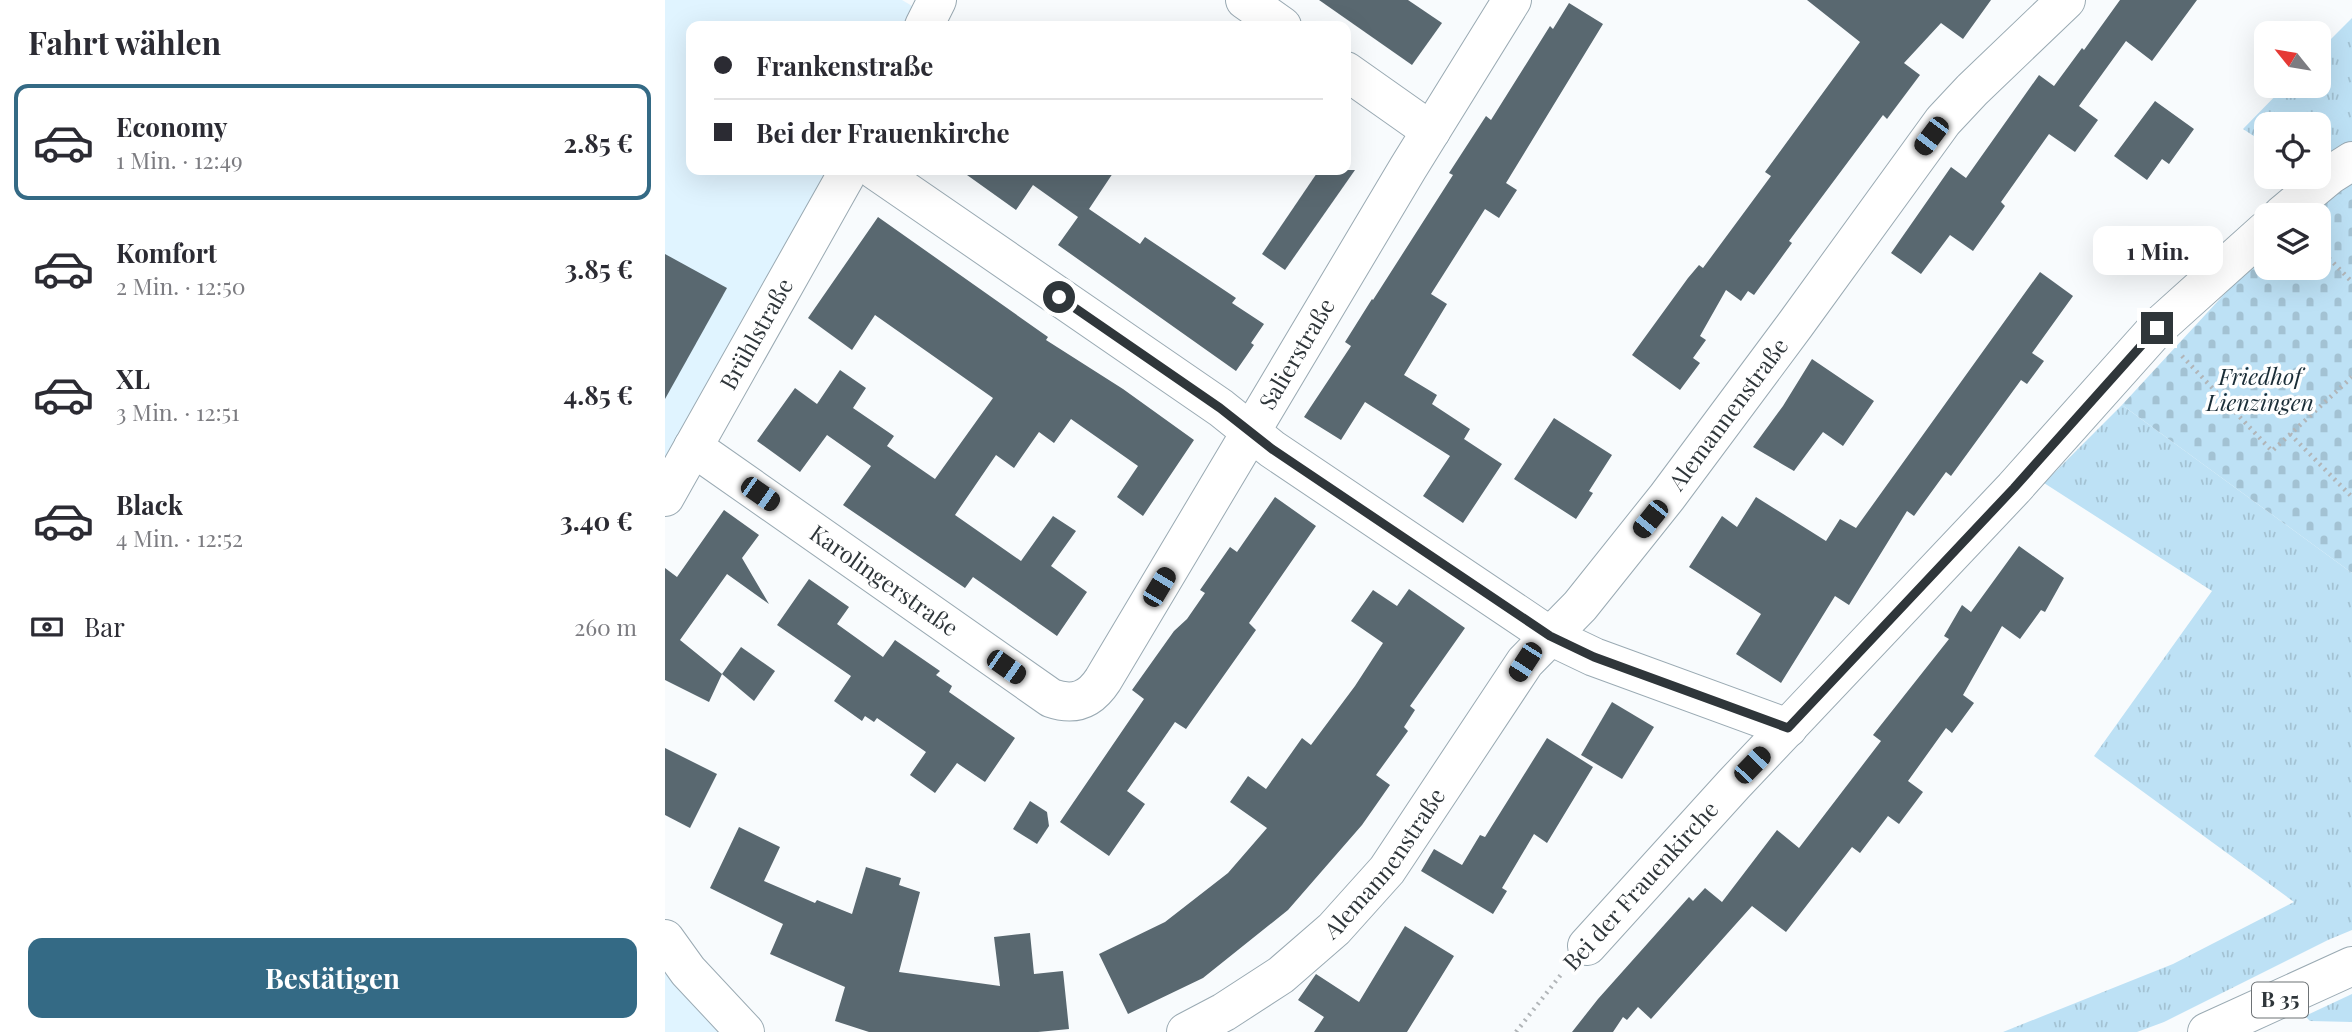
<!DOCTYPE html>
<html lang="de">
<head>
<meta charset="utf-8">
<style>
  :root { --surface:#fff; --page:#f7f7f7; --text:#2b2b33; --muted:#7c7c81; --line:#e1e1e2; --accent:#346a85 }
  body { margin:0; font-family:"Playfair Display",serif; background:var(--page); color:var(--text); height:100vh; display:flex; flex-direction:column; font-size:26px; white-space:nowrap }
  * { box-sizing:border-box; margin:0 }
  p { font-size:23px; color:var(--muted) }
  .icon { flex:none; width:38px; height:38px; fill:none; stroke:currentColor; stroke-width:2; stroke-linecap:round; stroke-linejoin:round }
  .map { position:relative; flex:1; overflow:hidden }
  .sheet { display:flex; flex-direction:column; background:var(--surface); width:665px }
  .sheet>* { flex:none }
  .banner { position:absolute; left:21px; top:21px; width:665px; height:154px; border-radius:14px; box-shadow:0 7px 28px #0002; display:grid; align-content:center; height:154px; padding:0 28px; background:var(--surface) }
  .needle { width:46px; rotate:300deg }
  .buttons { position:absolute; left:1589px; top:21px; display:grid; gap:14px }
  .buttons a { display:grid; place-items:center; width:77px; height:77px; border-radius:14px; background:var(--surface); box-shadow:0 7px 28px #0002; font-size:35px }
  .end { position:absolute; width:32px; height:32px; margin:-16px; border:9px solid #2f363a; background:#fff; box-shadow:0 0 0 4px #fff }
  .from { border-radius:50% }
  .bubble { position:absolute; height:49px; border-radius:14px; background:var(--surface); box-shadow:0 7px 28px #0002; font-size:23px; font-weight:700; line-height:49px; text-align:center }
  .car { position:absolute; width:21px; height:42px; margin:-21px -10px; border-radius:9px; box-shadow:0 0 5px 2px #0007; background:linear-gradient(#222 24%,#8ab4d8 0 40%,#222 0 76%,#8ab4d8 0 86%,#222 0) }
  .banner b { display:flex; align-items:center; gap:24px; height:66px; font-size:26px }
  .banner b+b { border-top:2px solid var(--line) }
  .banner i { width:18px; height:18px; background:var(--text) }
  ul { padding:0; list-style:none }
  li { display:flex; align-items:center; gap:21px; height:116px; margin:0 14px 10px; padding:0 14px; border:4px solid transparent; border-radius:14px }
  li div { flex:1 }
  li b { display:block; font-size:26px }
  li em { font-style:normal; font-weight:700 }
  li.on { border-color:var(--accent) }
  li>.icon { width:63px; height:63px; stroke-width:1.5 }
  h2 { padding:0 28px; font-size:32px; line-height:84px }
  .pay { display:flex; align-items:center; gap:18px; height:77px; padding:0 28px; font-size:26px }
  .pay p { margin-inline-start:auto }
  .button { display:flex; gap:14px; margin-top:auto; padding:14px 28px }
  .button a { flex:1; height:80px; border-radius:14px; background:var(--accent); color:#fff; font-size:28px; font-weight:700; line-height:80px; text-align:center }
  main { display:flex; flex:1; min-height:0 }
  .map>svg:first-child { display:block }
  .built { fill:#e0f4ff }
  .grass { fill:url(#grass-tufts) }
  .cemetery { fill:url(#cemetery-stones) }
  .building { fill:#596870 }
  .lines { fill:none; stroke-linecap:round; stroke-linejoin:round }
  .street-casing { stroke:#9aaab3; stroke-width:40 }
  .primary-casing { stroke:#9aaab3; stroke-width:40 }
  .path { stroke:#b1b5b8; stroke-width:4.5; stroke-dasharray:2 5; stroke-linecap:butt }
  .street { stroke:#fff; stroke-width:38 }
  .primary { stroke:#fff; stroke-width:38 }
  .route { stroke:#2f363a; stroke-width:9 }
  .labels { text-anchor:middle; stroke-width:7; stroke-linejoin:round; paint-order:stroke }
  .shield { fill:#fff; stroke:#6d7275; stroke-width:2 }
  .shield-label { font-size:21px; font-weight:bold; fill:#2f363a }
  .street-label { font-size:23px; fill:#2f363a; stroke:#fff }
  .park-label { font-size:23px; font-style:italic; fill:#1a2d37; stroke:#fff }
</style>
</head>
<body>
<main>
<section class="sheet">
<h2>Fahrt wählen</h2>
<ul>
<li class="on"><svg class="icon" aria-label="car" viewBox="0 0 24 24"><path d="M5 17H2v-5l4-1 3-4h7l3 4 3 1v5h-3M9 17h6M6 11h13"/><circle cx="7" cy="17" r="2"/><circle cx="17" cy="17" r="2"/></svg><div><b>Economy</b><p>1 Min. · 12:49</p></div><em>2.85 €</em></li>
<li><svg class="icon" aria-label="car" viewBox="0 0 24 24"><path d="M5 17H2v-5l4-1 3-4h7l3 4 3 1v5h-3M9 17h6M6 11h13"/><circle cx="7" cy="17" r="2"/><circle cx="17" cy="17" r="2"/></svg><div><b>Komfort</b><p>2 Min. · 12:50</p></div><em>3.85 €</em></li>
<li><svg class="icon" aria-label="car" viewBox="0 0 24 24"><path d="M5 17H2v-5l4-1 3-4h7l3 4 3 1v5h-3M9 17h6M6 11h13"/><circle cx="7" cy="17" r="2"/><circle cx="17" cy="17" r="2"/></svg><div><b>XL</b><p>3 Min. · 12:51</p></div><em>4.85 €</em></li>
<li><svg class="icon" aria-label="car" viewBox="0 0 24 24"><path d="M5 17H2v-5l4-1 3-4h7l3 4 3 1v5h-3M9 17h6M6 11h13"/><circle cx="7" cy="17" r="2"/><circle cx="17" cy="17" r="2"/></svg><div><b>Black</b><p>4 Min. · 12:52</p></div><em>3.40 €</em></li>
</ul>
<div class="pay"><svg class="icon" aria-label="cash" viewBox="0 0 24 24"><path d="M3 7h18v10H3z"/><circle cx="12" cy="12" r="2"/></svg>Bar<p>260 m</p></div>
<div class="button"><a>Bestätigen</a></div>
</section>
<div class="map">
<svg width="1687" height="1032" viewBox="0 0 1687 1032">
  <defs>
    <pattern id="grass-tufts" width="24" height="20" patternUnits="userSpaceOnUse" patternTransform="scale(1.75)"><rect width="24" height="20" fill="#bde1f5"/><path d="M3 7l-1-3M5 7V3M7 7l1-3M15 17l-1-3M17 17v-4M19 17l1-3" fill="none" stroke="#a3c2d3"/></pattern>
    <pattern id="cemetery-stones" width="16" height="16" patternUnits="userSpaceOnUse" patternTransform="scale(1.75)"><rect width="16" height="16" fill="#bde1f5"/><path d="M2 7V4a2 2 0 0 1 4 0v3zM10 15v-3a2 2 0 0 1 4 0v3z" fill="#a3c2d3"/></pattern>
  </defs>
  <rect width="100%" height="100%" fill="#f8fbfd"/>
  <g class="built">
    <polygon points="0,0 237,0 264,16 259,26 26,26 26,170 184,170 0,497"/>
    <polygon points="0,939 80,1032 0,1032"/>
  </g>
  <g class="grass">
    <polygon points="1687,18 1687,176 1654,177 1654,124 1601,124 1601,144 1578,129 1620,86 1654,86 1654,51"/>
    <polygon points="1457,405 1687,573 1687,930 1663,940 1499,1022 1472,1032 1338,1032 1508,964 1629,902 1429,756 1547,591 1379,483"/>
    <polygon points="1687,994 1687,1022 1645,1021 1640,1016"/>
  </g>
  <polygon class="cemetery" points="1687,176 1687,573 1457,405 1601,249 1601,268 1654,268 1654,215 1638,215"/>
  <g class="building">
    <polygon points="654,0 743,0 777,23 747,65"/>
    <polygon points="1142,0 1326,0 1298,39 1276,23 1239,63 1255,75 1222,119 1218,115 1124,241 1127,243 1089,295 1083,291 1076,301 1061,290 1035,336 1041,340 1028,358 1035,363 1015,390 967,355 1023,278 1034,265 1038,268 1106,176 1100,172 1195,42"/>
    <polygon points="1455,0 1532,0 1487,61 1461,41 1414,106 1433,120 1410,152 1384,134 1336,202 1340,206 1308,251 1285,235 1256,274 1226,253 1286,167 1301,178 1374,75 1389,86 1417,48 1419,50"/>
    <polygon points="904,3 938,24 841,183 852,190 834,218 820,209 766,294 782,304 739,375 772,395 767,404 805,429 799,439 837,464 798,523 758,496 785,456 700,402 676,440 639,417 686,346 680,342 707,299 708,300 788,175 784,173 821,116 826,120 885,26 888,29"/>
    <polygon points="1490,101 1529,129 1504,164 1497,159 1482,180 1449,156"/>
    <polygon points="295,170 450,170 424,209 475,244 480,237 571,298 567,303 599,324 586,343 589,345 571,371 393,245 413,217 368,185 351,210"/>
    <polygon points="654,170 690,170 620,270 597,254"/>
    <polygon points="213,217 383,337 381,340 458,389 529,440 478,516 452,497 473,466 406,419 389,443 374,432 349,468 331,455 290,515 356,561 388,516 411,531 386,566 422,592 392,636 308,577 300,588 178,505 206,466 162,435 135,472 92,441 130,388 152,404 175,370 201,388 188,408 229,436 222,446 270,479 328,398 210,315 187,350 143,318"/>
    <polygon points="0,254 62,288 0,399"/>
    <polygon points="1375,272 1408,296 1367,353 1379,361 1362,384 1356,380 1286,476 1281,472 1249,516 1242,511 1184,605 1170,596 1116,683 1071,654 1096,614 1024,567 1057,516 1072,527 1091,497 1161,541 1175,519 1191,528"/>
    <polygon points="1147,359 1209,401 1178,446 1158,432 1129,471 1088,447 1118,406"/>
    <polygon points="889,418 947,455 924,491 928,493 911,519 849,479"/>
    <polygon points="610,497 651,526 584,623 591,630 521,729 510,722 462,791 480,804 444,856 395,822 479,699 467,690 509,631 522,619 540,593 535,590 565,547 572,552"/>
    <polygon points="59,510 94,535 77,558 104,604 62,574 15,640 57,674 44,702 0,680 0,568 12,577"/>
    <polygon points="1354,546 1399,578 1380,612 1376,610 1355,639 1337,626 1298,695 1309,703 1287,733 1281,728 1243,781 1258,792 1234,824 1223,816 1195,853 1187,847 1121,932 1087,906 986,1019 973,1007 962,1020 958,1017 948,1032 907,1032 933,999 1024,897 1028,901 1040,888 1057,902 1112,830 1134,848 1216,741 1208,735 1284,639 1279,636 1297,605 1306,612"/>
    <polygon points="144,579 184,607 172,624 218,657 230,640 275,671 271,675 287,686 284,692 350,738 320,782 292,763 270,793 245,775 261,752 212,718 209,722 200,716 197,721 169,701 186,676 112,625"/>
    <polygon points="744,589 800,628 745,706 750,710 739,727 743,731 711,775 725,785 697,825 623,910 538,978 463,1014 434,954 500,922 563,873 602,828 565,802 583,776 601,789 637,738 646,745 690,686 718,643 686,621 708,590 732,606"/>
    <polygon points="76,647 110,671 89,701 57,674"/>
    <polygon points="947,702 989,727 957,779 916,755"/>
    <polygon points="882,738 928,767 882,843 869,834 837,888 842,891 828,914 756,871 769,849 797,865 815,835 820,837"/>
    <polygon points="0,748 52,774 25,828 0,815"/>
    <polygon points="365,801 382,812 384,826 372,844 348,829"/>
    <polygon points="74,827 115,847 99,881 150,903 152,900 187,914 201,867 236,878 234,885 255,892 234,972 335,986 329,937 365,933 369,974 398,971 404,1029 373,1032 204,1032 170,1021 180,987 105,954 118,924 45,888"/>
    <polygon points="740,926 789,956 742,1032 649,1032 659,1017 633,1000 651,974 694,1002"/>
  </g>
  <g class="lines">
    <defs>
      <g id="street">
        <polyline points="580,0 617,26"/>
        <polyline points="259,26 272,0"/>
        <polyline points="681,71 766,131"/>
        <polyline points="210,170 556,408 607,449 885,636 929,657 1123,728"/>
        <polyline points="1617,215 1665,175 1687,161"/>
        <path id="s1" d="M28,447L386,698C409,706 425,700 438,680L743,168L847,0"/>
        <path id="s2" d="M0,497L184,170"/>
        <polyline points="0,939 23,971 80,1032"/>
        <polyline points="922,946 1069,784 1349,488 1492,328 1601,230"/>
        <path id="s3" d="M521,1032L559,1012L616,975L669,929L722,870L860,662L915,606L1002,497L1130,325L1278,121L1307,90L1401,0"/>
      </g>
      <polyline id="primary" points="1542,1032 1687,966"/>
    </defs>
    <use href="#street" class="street-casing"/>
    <use href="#primary" class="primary-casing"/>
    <g class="path">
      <polyline points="1654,248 1687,282"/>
      <polyline points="1517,356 1607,451 1687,377"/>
      <polyline points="1625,434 1687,497"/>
      <polyline points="851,1032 898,972"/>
    </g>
    <use href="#street" class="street"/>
    <use href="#primary" class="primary"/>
  </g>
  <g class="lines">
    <polyline class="route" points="394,297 555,408 607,449 885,636 929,657 1123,728 1349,488 1492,328"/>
  </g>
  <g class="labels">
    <rect class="shield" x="1587" y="982.5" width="56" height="35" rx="5"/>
    <g class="shield-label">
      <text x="1615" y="1007">B 35</text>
    </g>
    <g class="street-label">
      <text dy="8" stroke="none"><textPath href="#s2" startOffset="187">Brühlstraße</textPath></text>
      <text dy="8" stroke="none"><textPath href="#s1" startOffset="877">Salierstraße</textPath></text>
      <text dy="8" stroke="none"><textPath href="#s3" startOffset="831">Alemannenstraße</textPath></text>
      <text dy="8" stroke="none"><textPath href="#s1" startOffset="233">Karolingerstraße</textPath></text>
      <text dy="8" stroke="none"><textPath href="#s3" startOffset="264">Alemannenstraße</textPath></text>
      <text transform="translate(976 886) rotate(-48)" y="8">Bei der Frauenkirche</text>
    </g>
    <g class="park-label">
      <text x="1595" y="385">Friedhof<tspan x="1595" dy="26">Lienzingen</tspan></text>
    </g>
  </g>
</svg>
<div class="buttons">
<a><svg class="needle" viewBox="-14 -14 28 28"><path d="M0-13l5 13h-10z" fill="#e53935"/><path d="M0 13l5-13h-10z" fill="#7c7c81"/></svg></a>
<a><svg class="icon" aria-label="locate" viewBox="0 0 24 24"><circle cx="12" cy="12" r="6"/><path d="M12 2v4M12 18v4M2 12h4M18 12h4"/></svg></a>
<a><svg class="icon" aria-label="layers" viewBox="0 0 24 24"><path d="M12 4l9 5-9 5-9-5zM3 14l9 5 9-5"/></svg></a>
</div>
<i class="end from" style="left:394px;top:297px"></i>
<i class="end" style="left:1492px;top:328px"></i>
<div class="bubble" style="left:1428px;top:226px;width:130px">1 Min.</div>
<i class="car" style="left:1266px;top:136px;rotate:217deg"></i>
<i class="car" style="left:95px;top:494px;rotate:125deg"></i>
<i class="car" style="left:985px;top:519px;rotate:219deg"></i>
<i class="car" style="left:494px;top:587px;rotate:31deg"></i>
<i class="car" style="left:860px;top:662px;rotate:213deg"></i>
<i class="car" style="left:341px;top:667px;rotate:125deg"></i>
<i class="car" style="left:1087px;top:765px;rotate:44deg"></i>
<div class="banner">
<b><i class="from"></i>Frankenstraße</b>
<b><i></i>Bei der Frauenkirche</b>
</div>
</div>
</main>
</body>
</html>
